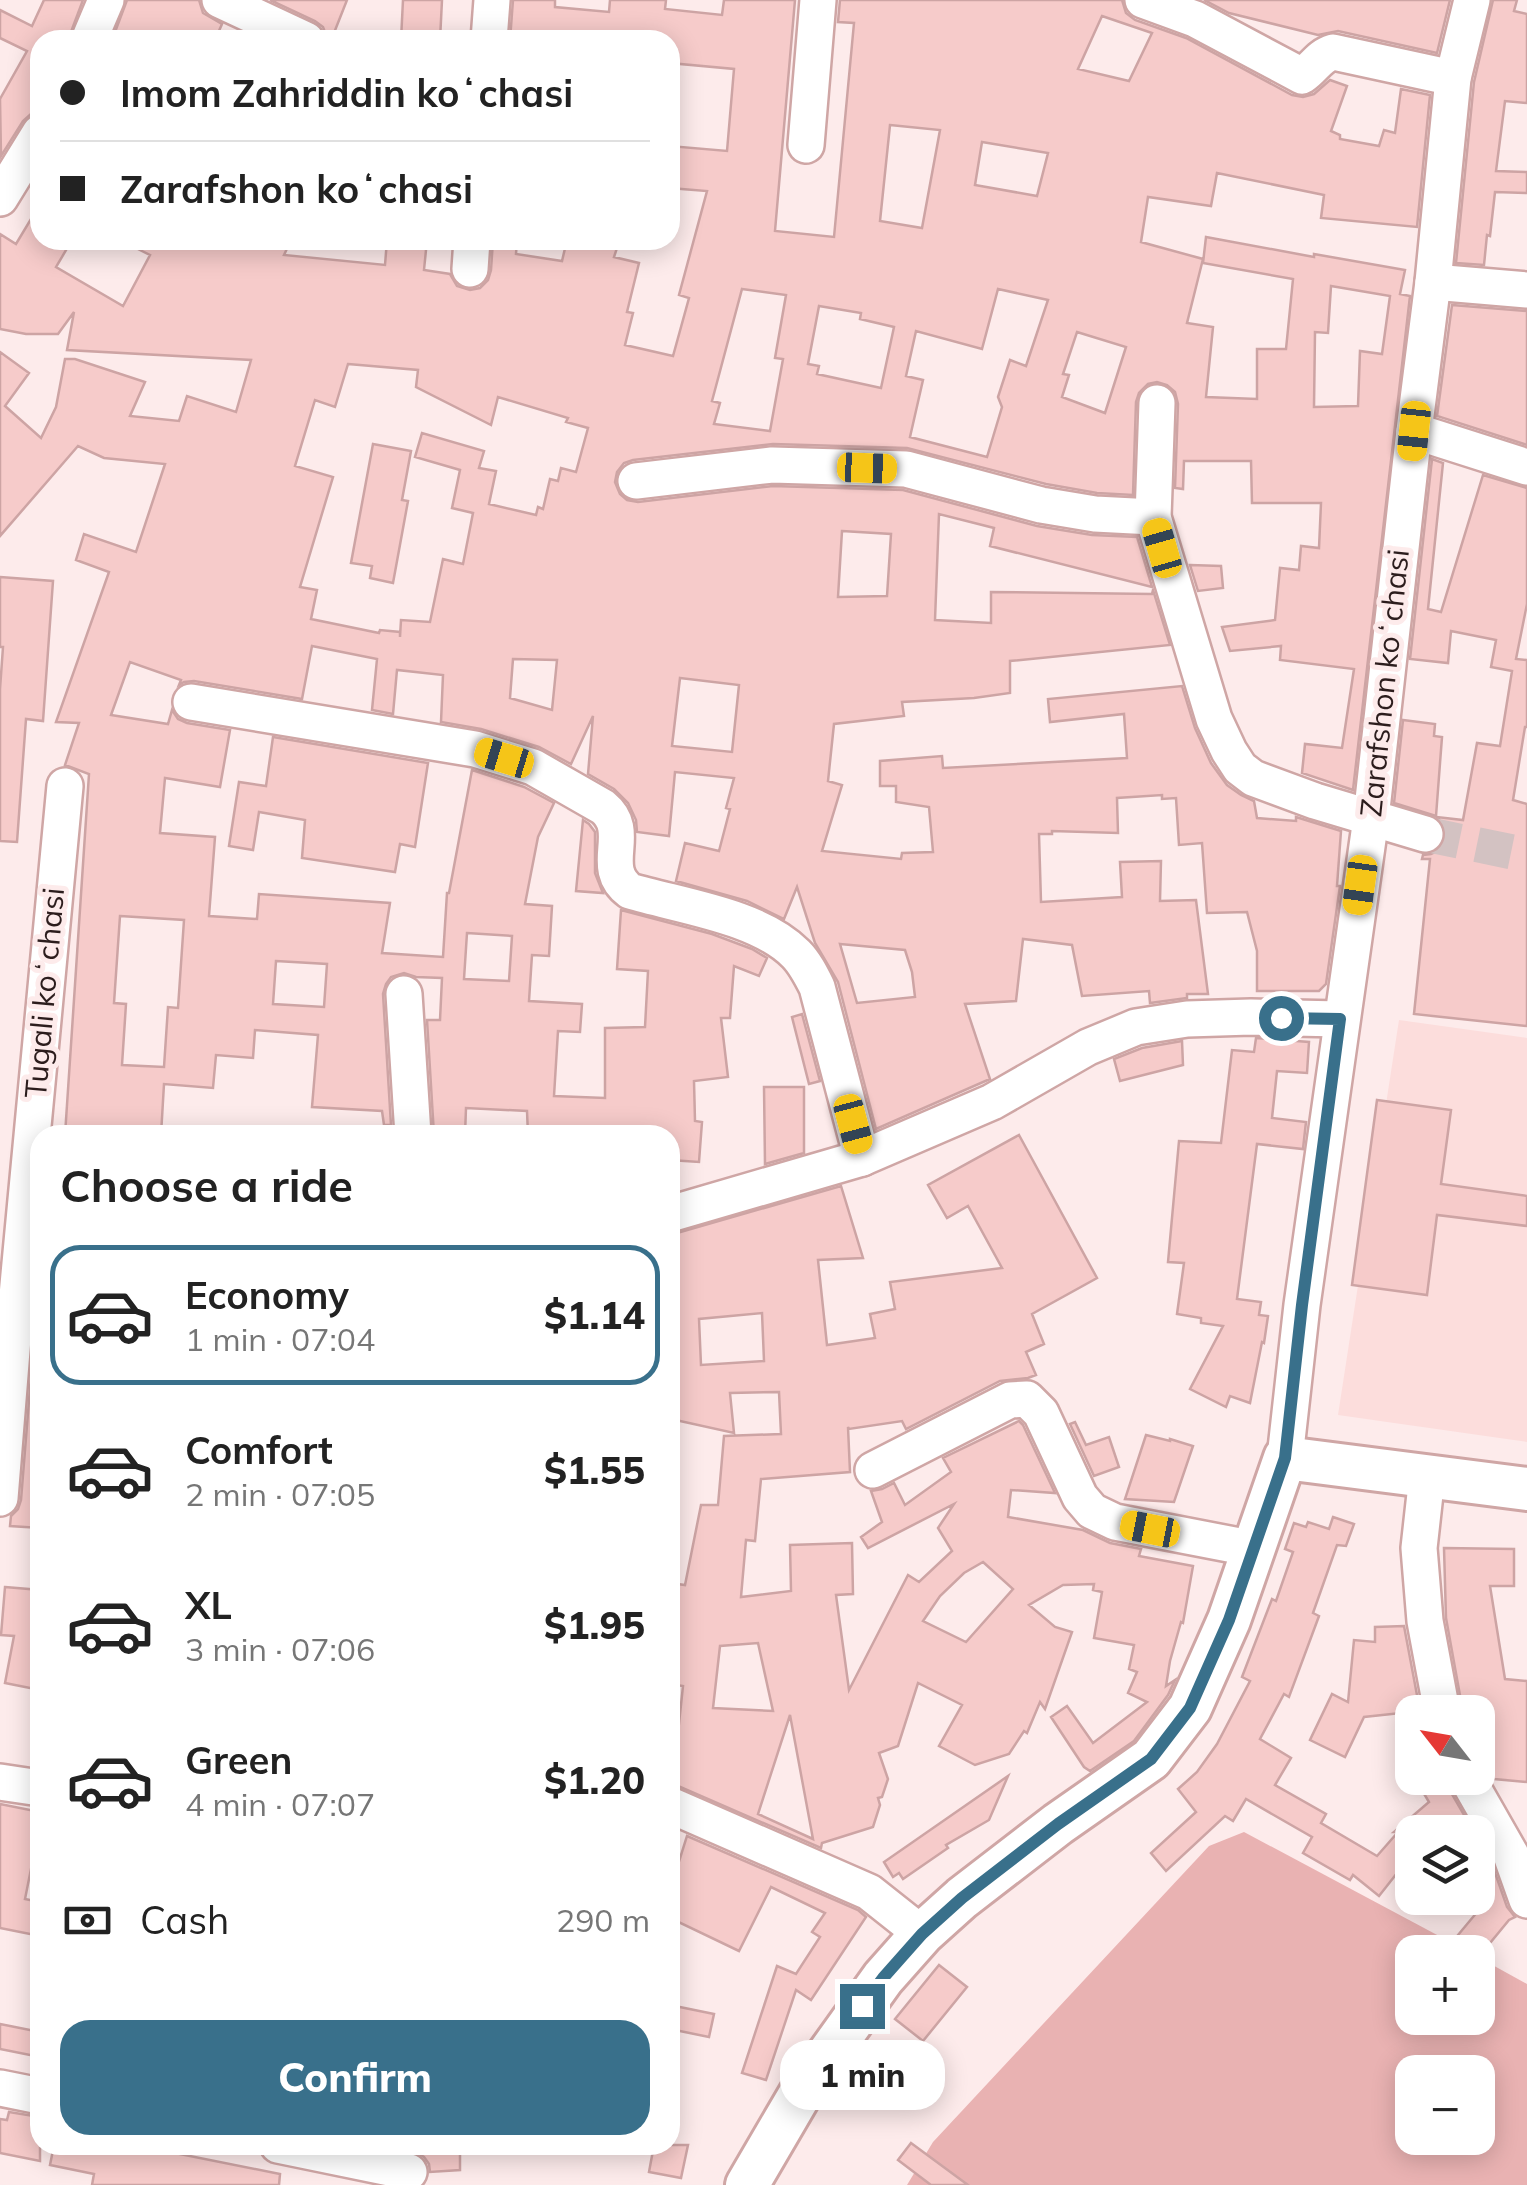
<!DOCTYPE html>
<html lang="en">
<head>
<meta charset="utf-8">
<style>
  :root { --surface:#fff; --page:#f2f2f2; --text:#222; --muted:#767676; --line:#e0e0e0; --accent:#39708b }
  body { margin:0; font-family:Mulish,sans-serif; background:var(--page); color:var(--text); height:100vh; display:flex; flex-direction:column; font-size:38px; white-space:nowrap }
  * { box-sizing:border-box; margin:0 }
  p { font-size:32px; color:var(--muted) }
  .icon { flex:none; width:55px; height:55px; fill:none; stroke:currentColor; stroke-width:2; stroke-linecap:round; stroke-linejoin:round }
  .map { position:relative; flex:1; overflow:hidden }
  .drawer { position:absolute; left:30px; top:1125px; width:650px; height:1030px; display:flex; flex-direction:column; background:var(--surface); border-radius:30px; box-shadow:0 5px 25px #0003 }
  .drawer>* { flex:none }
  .guide { position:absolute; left:30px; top:30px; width:650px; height:220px; border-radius:30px; box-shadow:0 5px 25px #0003; display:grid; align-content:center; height:220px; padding:0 30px; background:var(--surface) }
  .needle { width:65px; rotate:301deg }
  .buttons { position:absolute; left:1395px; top:1695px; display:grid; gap:20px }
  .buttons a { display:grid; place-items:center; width:100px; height:100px; border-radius:20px; background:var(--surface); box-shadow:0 5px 25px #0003; font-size:50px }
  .end { position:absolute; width:45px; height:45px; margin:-22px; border:12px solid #39708b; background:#fff; box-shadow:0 0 0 5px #fff }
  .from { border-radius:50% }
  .bubble { position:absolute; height:70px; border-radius:30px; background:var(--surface); box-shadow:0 5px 25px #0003; font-size:32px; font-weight:800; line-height:70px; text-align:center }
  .car { position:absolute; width:30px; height:60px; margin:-30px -15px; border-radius:12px; box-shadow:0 0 8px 2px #0007; background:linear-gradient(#f5c518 24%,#345 0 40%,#f5c518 0 76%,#345 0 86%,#f5c518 0) }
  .guide b { display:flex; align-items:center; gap:35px; height:95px; font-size:38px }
  .guide b+b { border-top:2px solid var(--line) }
  .guide i { width:25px; height:25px; background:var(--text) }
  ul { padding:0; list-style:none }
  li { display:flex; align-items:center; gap:30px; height:140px; margin:0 20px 15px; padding:0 10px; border:5px solid transparent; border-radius:30px }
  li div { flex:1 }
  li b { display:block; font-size:38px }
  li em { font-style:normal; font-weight:800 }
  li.on { border-color:var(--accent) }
  li>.icon { width:90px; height:90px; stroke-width:1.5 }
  h2 { padding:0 30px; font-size:45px; line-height:120px }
  .pay { display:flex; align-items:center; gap:25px; height:110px; padding:0 30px; font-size:38px }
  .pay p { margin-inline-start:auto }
  .button { display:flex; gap:20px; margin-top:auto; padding:20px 30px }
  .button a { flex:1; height:115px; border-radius:30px; background:var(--accent); color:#fff; font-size:40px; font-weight:800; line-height:115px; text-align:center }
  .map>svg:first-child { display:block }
  .built { fill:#fcdddc }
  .green { fill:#e9b2b2; fill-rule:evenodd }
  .building { fill:#f6cbca; stroke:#cda4a4; stroke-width:2.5; fill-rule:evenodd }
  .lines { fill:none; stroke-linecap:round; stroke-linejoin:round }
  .minor-tunnel { stroke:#d3c2c2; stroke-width:35; stroke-dasharray:35 18; stroke-linecap:butt }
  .minor-casing { stroke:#cfa6a5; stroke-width:40 }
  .major-casing { stroke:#cfa6a5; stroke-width:48 }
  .minor { stroke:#fff; stroke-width:35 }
  .major { stroke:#fff; stroke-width:42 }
  .route { stroke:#39708b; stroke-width:12 }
  .labels { text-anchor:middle; stroke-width:10; stroke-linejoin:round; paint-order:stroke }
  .street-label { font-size:30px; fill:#2c1d1d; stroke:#fdebeb }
</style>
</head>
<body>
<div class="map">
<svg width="1527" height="2185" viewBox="0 0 1527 2185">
  <rect width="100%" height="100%" fill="#fdebeb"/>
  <polygon class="built" points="1399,1020 1527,1038 1527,1442 1338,1415"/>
  <path class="green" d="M1244,1832L1469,1952H1412V2018H1478V1957L1527,1984V2185H907L933,2142L1209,1846ZM1412,2072H1478V2138H1412Z"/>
  <g class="building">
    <polygon points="44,0 83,0 68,40 40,40 40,112 31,114 23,121 1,156 0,99 27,51 0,38 0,10 32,26"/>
    <polygon points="127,0 199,0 203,13 222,24 215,40 112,40"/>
    <polygon points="270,0 347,0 332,38 326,35 323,27 315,21"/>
    <polygon points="403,0 442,0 440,40 401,40"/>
    <path d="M513,0H555V7L609,12L610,0H666L665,9L722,15L724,0H795L775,231L834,237L854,23L838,22L840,0H1122L1126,13L1135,20L1186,38L1292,95L1303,97L1314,94L1330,80L1347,86L1331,131L1340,135V139L1379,146L1384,130L1395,133L1401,89L1430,95L1417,227L1321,218L1324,195L1217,173L1211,206L1148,197L1141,242L1203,259L1187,323L1213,327L1206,397L1257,399V349H1286L1293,279L1203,263L1206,237L1314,257V254L1405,270L1400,294L1410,296L1353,790L1302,773L1305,744L1342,748L1354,669L1280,660L1281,646L1230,651L1222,627L1275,620L1280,568L1299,570L1301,546L1319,548L1321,503H1252L1251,461H1184L1183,489L1175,488L1178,404L1175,392L1167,385L1157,382L1148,384L1139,393L1136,402L1133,495L1097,493L1046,484L907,448L773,444L633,460L624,463L617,472L615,482L620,494L627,500L638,502L773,486L903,490L1037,526L1092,535L1137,537L1152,587L990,546L994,528L939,514L935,620L991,623V592L1152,594L1153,590L1170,645L1010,661V693L974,698L902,702L904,716L834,724L828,781L842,785L822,851L901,859L902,853L933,852L929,807L896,802V786H880V761L942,756L943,768L1127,758L1124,714L1050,722L1048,699L1182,686L1195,728L1211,763L1227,785L1241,795L1254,801L1257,818L1296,821V817L1341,831L1337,886H1340L1326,984L1319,991H1257V951L1247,912L1207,913L1202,843L1179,845L1176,798L1162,799V795L1117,798L1118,833L1052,831V834H1039L1041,902L1122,897L1120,862L1161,861L1160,901L1196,900L1208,994H1187V998L1150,1003L1149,991L1082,996L1072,945L1023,939L1016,1001L965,1004L990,1079L876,1129L838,982L815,943L797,887L784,919L747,901L676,881L685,843L719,851L730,809L726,808L734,778L675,772L669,836L637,832L636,820L628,803L614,789L588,774L593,716L571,764L539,747L481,729L441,722L443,675L397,670L393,714L372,710L377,659L312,646L302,699L194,681L184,682L179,685L181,680L130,662L111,715L168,724L172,710L178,719L187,723L230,730L220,787L165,778L160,833L215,837L209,916L257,919L259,894L390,903L382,953L443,957L447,893H449L472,770L524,787L554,803L538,837L525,904L552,906L549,956L532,955L529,1001L582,1004L580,1032L558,1031L554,1096L605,1098V1028L645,1027L648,971L617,969L621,910L712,934L752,949L767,958L759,976L734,966L730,1018H721L728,1077L694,1081L695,1121L702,1122L699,1162L670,1160V1135H528L527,1111L466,1108L465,1135H434L427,1020H440L442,978L416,977L404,973L391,977L386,984L383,994L391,1125H384L382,1111L312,1107L318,1035L255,1030L253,1058L216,1055L213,1088L164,1084L161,1135H65L89,774L65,765L79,723L56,722L109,572L76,560L84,534L136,552L165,464L104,458L78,446L0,536V352L29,373L5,406L41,438L56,407L65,359H75L145,382L130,416L179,421L187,396L236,412L251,360L67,350L74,312L58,334H26L0,329V234L16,244L40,204V240H72L56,267L123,306L150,255L120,240H291L284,255L385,265L387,240H427L424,270L450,274L457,286L470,290L480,288L488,280L491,270L493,240H517L516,254L562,261L567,240H583L617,248L614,257L639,263L627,312L633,313L625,345L673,356L689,298L679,295L707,191L670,188V146L727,151L734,69L670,63V40L557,38L556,40H510ZM1102,16L1152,33L1129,81L1078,69ZM890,125L940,130L922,228L880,221ZM982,142L1048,153L1037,196L975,185ZM1331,286L1390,296L1382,354L1360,351L1358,406L1314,407L1315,332L1328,333ZM742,289L786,295L775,358L783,359L770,431L714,424L720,403L712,401ZM998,289L1048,300L1026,366L1010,360L998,397L1002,407L987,457L910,437L923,380L906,376L916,331L982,349ZM819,306L861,313L860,319L894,327L881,388L817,374L819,366L808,364ZM1077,332L1126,347L1105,413L1062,397L1069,375L1063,374ZM348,364L418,370L416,387L491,425L498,397L568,418L566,422L588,428L576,472L561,468L558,481L550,479L543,509L538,507L536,515L489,504L496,471L479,468L484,451L422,433L415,457L460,470L452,508L473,513L463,564L443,559L430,622L401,620L400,637V632L380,630L379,633L311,619L317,590L300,587L333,477L295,466L315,400L335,407ZM842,531L891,534L887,596L838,597ZM513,659L557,660L552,710L510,698ZM680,678L739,685L732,752L672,746ZM120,916L184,920L178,1008L168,1007L164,1067L122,1065L126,1004L114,1003ZM467,933L512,936L509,981L464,979ZM840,944L905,950L912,972L915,997L857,1003ZM276,961L327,964L324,1007L273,1004Z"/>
    <polygon points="1204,0 1450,0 1437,53 1338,31 1318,35 1229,13"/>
    <polygon points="1493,0 1517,0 1514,11 1527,14 1527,103 1505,101 1496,171 1527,172 1527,193 1495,192 1490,236 1487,235 1484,265 1456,263 1474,82"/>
    <polygon points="1452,305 1527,311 1527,445 1437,416"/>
    <polygon points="373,444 411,451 402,500 408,501 393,583 370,578 372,566 351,563"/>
    <polygon points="1432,459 1443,463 1428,609 1441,612 1483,475 1527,488 1527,604 1516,659 1527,660 1527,727 1525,727 1513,800 1527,804 1527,1026 1414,1014 1430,859 1422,859 1423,855 1431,854 1439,850 1445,841 1445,828 1437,817 1463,820 1477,743 1500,746 1512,671 1491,667 1496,640 1451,631 1448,663 1410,659"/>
    <polygon points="1190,565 1221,566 1223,588 1198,591"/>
    <polygon points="0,577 53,581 43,721 26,719 17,842 0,841 0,689 3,647 0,647"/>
    <polygon points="1403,720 1435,724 1434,736 1442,737 1436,816 1394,803"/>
    <polygon points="273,737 428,763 415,847 400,844 395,872 302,858 305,820 259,812 253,850 229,846 239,782 266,786"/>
    <polygon points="583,820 589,824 595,832 595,873 603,893 576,891"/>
    <polygon points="802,1014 820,1081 809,1084 792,1017"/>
    <polygon points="1256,1038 1309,1042 1307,1073 1277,1071 1272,1118 1306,1122 1303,1149 1257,1144 1237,1299 1261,1302 1259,1315 1268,1316 1264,1343 1262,1342 1250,1403 1230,1396 1226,1407 1190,1389 1223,1326 1201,1323 1201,1318 1177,1314 1184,1263 1168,1262 1179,1141 1221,1143 1232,1050 1254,1052"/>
    <polygon points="1182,1041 1183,1065 1120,1081 1114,1059 1142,1048"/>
    <polygon points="764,1087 804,1087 804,1153 765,1164"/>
    <polygon points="1377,1100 1451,1110 1441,1184 1527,1196 1527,1226 1437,1215 1427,1295 1352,1285"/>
    <path d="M1019,1135L1097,1278L1032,1314L1044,1344L1026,1352L1036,1375L1028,1378L1000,1381L906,1429L902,1421L849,1429L848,1427L850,1472L761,1479L755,1541L746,1540L741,1597L791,1591L790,1545L852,1543L853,1594L836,1595L849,1690L908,1575L919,1582L952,1551L938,1528L954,1504L868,1548L861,1537L882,1522L871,1491L882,1489L894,1483L905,1505L951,1472L943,1458L1019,1421L1023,1425L1055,1493L1011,1490L1008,1517L1083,1530L1110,1543L1141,1549L1139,1556L1193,1566L1183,1623L1181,1622L1170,1661L1166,1686L1175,1680L1168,1695L1134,1741L1090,1771L1084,1767L1051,1717L1067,1706L1093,1743L1147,1702L1128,1693L1137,1672L1129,1669L1134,1645L1094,1638L1102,1592L1093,1590L1094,1584L1063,1585L1029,1605L1055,1627L1072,1632L1045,1709L1040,1702L1027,1733L1024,1731L1009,1754L975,1765L939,1746L962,1705L918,1683L898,1746L879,1753L888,1779L882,1797L878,1798L880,1805L873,1827L822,1843L821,1848L678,1786L670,1784V1759L675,1761L683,1686L670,1684V1583L685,1585L701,1505H718L724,1436L781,1434L779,1392L730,1393L734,1433L671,1419L674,1397H670V1235L841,1186L863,1258L818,1260L827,1345L875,1338L870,1314L895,1309L890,1282L1002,1268L968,1206L947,1218L928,1185ZM762,1313L764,1361L701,1365L699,1319ZM983,1562L1013,1589L966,1642L923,1621L940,1596L964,1573ZM758,1643L773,1711L713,1708L720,1646ZM790,1715L813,1839L758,1814Z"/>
    <polygon points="32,1363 40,1364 40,1528 10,1526 11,1516 18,1509 21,1500"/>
    <polygon points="1075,1422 1086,1445 1109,1437 1119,1467 1094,1476 1070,1424"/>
    <polygon points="1146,1435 1170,1441 1170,1439 1193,1446 1174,1502 1125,1499"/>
    <polygon points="1333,1517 1354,1524 1346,1546 1337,1545 1313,1613 1319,1616 1289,1697 1284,1694 1260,1739 1291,1758 1275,1785 1326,1814 1321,1823 1377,1856 1398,1832 1394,1832 1429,1802 1423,1792 1442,1778 1446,1778 1449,1789 1474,1832 1412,1832 1412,1854 1379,1896 1353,1875 1350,1880 1303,1853 1312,1837 1246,1799 1233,1821 1225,1816 1166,1871 1151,1853 1196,1812 1178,1789 1197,1772 1217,1744 1250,1681 1242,1677 1272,1599 1276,1601 1293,1552 1285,1549 1294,1523 1306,1527 1308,1522 1329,1529"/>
    <polygon points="1444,1548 1514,1549 1514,1586 1490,1586 1505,1679 1527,1681 1527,1782 1494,1779 1478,1754 1478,1712 1463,1712 1446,1618"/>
    <polygon points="5,1587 40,1590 40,1690 5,1683 14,1636 1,1635"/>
    <polygon points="1404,1626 1420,1711 1364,1717 1345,1757 1310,1740 1332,1694 1348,1702 1354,1640 1375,1642 1375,1627"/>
    <polygon points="1008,1776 989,1820 946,1845 948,1848 903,1879 899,1873 893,1877 884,1862"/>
    <polygon points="0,1804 40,1812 40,1824 25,1899 40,1902 40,1936 0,1928"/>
    <polygon points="687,1836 858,1910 866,1917 811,2000 796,1990 766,2080 742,2073 777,1966 796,1974 820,1937 812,1932 825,1913 771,1887 739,1951 670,1918 670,1870 676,1871"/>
    <polygon points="1478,1839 1492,1864 1507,1907 1515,1917 1509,1920 1481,1954 1458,1935 1488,1899 1478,1871"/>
    <polygon points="939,1965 967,1987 923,2041 895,2019"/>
    <polygon points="670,2005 714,2014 709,2037 670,2029"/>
    <polygon points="0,2024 40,2032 40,2057 0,2049"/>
    <polygon points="9,2112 40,2117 40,2161 0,2153 0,2119 7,2120"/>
    <polygon points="911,2143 968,2185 931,2185 898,2160"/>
    <polygon points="54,2145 135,2145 280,2174 279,2185 92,2185 94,2174 50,2165"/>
    <polygon points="414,2145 460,2145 460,2170 430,2172 429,2164 424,2157 414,2151"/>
    <polygon points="654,2145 688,2145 681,2178 649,2172"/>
  </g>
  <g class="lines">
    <polyline class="minor-tunnel" points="1425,834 1527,855"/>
    <defs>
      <g id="minor">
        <polyline points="220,0 306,40"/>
        <path d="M1143,0L1195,19L1302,76C1314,68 1319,56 1333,52L1453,78"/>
        <polyline points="89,40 106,0"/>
        <polyline points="489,40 492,0"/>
        <polyline points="806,145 818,0"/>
        <polyline points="0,198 40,133"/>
        <polyline points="470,269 472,240"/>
        <polyline points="1433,282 1527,290"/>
        <polyline points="1157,403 1153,517 1214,719 1229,751 1240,768 1253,778 1315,801 1425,834"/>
        <polyline points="1414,431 1527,467"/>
        <polyline points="636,481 772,465 906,469 1041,505 1095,514 1153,517"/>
        <path d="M191,702L475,749L533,767L603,807C634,832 597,867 630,891C680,906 759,916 796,954C805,963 811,975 817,987L862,1158"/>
        <polyline points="404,994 413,1135"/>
        <polyline points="670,1214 862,1158 992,1102 1088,1047 1136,1027 1187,1019 1251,1017 1341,1019"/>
        <polyline points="1285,1458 1302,1305 1371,818 1414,431 1433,282 1453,78 1472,0"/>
        <polyline points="873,1470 1010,1400 1027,1399 1041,1413 1080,1497 1092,1511 1115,1522 1255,1549"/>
        <polyline points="1427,1476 1419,1548 1425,1621 1442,1712"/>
        <polyline points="0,1498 13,1338 65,786"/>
        <polyline points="1467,1778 1511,1855 1527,1900"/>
        <polyline points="0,1782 40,1788"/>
        <polyline points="670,1805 869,1892 922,1934"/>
        <polyline points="0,2088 40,2096"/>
        <polyline points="278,2145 409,2172"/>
      </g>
      <polyline id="major" points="747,2185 802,2091 883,1978 922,1934 962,1898 1058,1824 1151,1759 1190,1708 1229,1620 1285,1458 1527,1489"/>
    </defs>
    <use href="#minor" class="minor-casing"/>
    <use href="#major" class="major-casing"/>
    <use href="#minor" class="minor"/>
    <use href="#major" class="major"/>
  </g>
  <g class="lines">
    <polyline class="route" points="862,2006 883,1978 922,1934 962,1898 1058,1824 1151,1759 1190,1708 1229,1620 1285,1458 1302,1305 1340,1019 1281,1018"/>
  </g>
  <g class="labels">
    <g class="street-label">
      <text transform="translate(1385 683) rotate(-84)" y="10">Zarafshon koʻchasi</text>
      <text transform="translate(45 993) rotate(-85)" y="10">Tugali koʻchasi</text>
    </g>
  </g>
</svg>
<div class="buttons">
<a><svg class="needle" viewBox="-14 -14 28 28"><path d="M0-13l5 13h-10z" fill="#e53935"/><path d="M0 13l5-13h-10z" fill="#767676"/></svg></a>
<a><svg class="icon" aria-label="layers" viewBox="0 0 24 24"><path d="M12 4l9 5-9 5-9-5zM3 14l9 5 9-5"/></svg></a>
<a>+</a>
<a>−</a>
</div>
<i class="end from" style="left:1281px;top:1018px"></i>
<i class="end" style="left:862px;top:2006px"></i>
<div class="bubble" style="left:780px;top:2040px;width:165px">1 min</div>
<i class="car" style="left:1414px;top:431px;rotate:186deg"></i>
<i class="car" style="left:867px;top:468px;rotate:92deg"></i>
<i class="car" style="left:1162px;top:548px;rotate:344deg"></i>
<i class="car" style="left:504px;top:758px;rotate:287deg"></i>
<i class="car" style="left:1360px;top:885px;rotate:188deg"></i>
<i class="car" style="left:853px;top:1124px;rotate:165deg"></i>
<i class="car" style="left:1150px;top:1529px;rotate:281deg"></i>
<div class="guide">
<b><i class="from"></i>Imom Zahriddin koʻchasi</b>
<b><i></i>Zarafshon koʻchasi</b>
</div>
<section class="drawer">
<h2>Choose a ride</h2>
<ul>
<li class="on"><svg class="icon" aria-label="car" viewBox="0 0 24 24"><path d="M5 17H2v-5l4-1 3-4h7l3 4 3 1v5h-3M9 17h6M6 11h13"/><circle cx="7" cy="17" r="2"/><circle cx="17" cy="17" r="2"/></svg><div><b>Economy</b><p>1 min · 07:04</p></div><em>$1.14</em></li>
<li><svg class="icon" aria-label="car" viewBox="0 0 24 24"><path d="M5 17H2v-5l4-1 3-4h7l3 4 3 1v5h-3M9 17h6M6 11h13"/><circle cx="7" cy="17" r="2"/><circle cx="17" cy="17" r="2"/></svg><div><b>Comfort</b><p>2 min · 07:05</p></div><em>$1.55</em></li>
<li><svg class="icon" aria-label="car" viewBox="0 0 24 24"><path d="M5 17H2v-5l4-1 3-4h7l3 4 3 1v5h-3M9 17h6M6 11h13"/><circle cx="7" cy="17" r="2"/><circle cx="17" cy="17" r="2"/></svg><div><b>XL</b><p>3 min · 07:06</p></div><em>$1.95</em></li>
<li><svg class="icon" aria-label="car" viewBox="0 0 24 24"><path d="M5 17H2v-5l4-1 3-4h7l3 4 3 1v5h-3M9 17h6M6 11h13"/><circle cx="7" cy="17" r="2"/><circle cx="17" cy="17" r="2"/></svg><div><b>Green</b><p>4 min · 07:07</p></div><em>$1.20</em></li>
</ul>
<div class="pay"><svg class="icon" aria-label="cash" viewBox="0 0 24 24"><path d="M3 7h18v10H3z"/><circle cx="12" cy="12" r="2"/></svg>Cash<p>290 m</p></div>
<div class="button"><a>Confirm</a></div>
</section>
</div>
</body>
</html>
